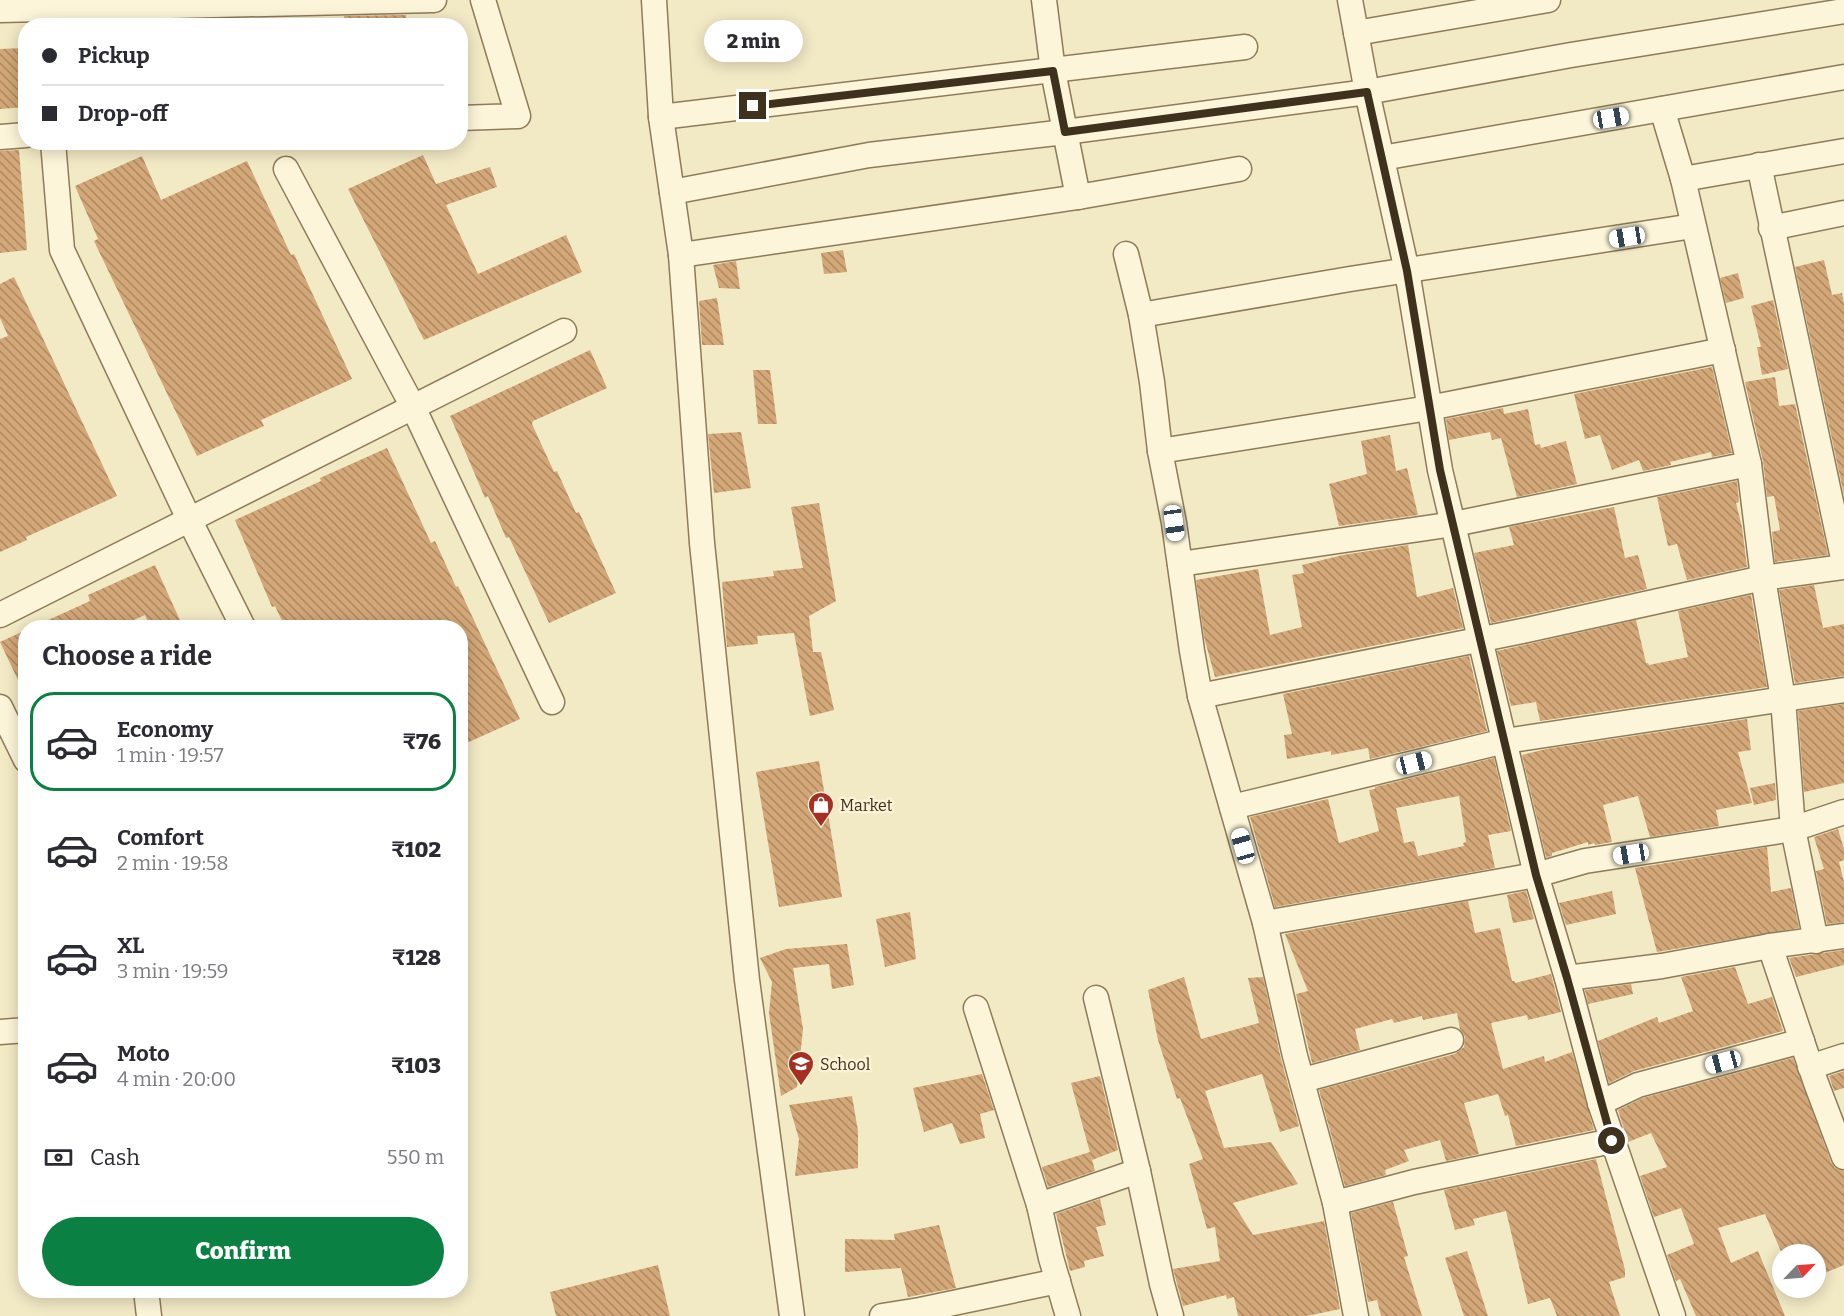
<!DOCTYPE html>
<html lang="en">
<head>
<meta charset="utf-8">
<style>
  :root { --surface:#fff; --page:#f7f7f7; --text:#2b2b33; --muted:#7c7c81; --line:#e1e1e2; --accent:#0b8043 }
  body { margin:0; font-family:Bitter,serif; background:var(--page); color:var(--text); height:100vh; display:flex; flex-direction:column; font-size:22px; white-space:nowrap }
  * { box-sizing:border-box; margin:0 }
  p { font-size:20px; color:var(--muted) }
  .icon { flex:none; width:33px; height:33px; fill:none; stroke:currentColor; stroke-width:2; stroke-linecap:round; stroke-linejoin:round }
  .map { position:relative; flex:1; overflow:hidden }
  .sheet { position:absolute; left:18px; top:620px; width:450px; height:678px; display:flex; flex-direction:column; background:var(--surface); border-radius:24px; box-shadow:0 3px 15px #0003 }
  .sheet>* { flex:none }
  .guide { position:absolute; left:18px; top:18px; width:450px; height:132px; border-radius:24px; box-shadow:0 3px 15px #0003; display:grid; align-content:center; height:132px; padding:0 24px; background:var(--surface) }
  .needle { width:39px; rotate:65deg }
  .tools { position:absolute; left:1772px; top:1244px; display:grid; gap:12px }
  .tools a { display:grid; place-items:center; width:54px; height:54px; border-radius:50%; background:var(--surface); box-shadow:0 3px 15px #0003; font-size:30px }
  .end { position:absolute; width:27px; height:27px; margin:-14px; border:8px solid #3e311e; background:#fff; box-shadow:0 0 0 3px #fff }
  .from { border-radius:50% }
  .bubble { position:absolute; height:42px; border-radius:21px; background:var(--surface); box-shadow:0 3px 15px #0003; font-size:20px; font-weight:800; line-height:42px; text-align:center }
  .car { position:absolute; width:18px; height:36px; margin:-18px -9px; border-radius:8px; box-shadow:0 0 4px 2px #0007; background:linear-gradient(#fff 24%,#345 0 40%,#fff 0 76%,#345 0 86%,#fff 0) }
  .guide b { display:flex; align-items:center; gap:21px; height:57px; font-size:22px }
  .guide b+b { border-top:2px solid var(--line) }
  .guide i { width:15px; height:15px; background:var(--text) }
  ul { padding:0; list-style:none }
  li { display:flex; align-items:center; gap:18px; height:99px; margin:0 12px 9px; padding:0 12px; border:3px solid transparent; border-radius:24px }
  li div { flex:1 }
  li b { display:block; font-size:22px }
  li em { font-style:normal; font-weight:800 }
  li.on { border-color:var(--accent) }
  li>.icon { width:54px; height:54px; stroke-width:1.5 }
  h2 { padding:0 24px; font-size:27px; line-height:72px }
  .pay { display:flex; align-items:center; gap:15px; height:66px; padding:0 24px; font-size:22px }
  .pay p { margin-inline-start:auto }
  .action { display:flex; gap:12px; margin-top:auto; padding:12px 24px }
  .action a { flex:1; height:69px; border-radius:36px; background:var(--accent); color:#fff; font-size:24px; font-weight:800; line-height:69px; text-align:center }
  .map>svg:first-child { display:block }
  .building { fill:url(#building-back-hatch); fill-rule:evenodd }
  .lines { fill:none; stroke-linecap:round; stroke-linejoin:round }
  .minor-casing { stroke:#8f7b59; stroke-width:27 }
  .minor { stroke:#fcf5d9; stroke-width:24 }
  .route { stroke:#3e311e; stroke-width:8 }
  .labels { text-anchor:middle; stroke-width:5; stroke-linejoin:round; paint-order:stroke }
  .poi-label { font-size:16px; fill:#3e311e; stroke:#f9f2d5; text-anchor:start }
</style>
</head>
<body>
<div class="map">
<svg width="1844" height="1316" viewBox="0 0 1844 1316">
  <defs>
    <pattern id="building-back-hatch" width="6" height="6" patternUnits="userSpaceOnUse" patternTransform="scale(1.5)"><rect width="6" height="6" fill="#d3a778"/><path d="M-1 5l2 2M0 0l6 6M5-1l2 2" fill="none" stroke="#ad8962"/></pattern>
  </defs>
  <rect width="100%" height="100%" fill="#f2e9c5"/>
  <g class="building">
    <polygon points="406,15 407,26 344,26 344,16"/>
    <polygon points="23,48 26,107 0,109 0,49"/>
    <polygon points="19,150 27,250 0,253 0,151"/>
    <polygon points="423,155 436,184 490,167 497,187 446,205 478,274 566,235 582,272 424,340 348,189"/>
    <polygon points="142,156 161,200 247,161 291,255 294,254 352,379 261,420 264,426 197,456 94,241 98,239 75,186"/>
    <polygon points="843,250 847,272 824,274 821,253"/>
    <polygon points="1824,260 1832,295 1842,293 1844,304 1844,495 1795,267"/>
    <polygon points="736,261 740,289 719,288 713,265"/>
    <polygon points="1738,273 1744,298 1726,303 1720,278"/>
    <polygon points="14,277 117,496 26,537 27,540 0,552 0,339 8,336 0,318 0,284"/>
    <polygon points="717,298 724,345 702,345 699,301"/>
    <polygon points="1773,300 1788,369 1762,375 1757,347 1761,347 1751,306"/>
    <polygon points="590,350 607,388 533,421 532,424 554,472 557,471 576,513 579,512 616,593 549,623 509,537 506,538 488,496 485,498 450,416"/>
    <polygon points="1712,367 1732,453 1712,457 1711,452 1670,462 1671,465 1643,471 1639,460 1612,470 1600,435 1585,439 1574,394"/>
    <polygon points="753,370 770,370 777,424 758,424"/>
    <polygon points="1775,377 1779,406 1795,404 1828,555 1775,562 1772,532 1780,530 1774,496 1767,497 1763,461 1745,382"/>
    <polygon points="1503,408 1504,414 1528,409 1535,445 1540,444 1541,448 1566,441 1577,484 1517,497 1501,438 1492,440 1490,432 1449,440 1446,419"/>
    <polygon points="741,432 751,488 714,493 708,434"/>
    <polygon points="1390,435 1396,471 1407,468 1418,515 1339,526 1329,484 1367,474 1361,441"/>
    <polygon points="387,448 431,543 435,541 456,587 458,586 520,719 460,746 460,627 285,627 275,606 272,607 235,520 321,481 320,478"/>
    <polygon points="1737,481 1739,502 1736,503 1742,527 1747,567 1687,580 1677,544 1668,546 1657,497"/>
    <polygon points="819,503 836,601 809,616 813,652 821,652 834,710 810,716 794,633 757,636 758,644 727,647 722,582 774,576 773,571 803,568 791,507"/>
    <polygon points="1614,507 1625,558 1638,555 1647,589 1491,623 1474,553 1514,545 1509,527"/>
    <polygon points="1408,545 1417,597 1453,588 1463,628 1215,677 1204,637 1196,580 1258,569 1270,635 1302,627 1292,575 1304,573 1302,565 1343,555"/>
    <polygon points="155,565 183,627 150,627 145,615 118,627 33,627 90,601 88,595"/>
    <polygon points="1814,585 1823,628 1844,624 1844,676 1795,683 1779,590"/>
    <polygon points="1751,595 1767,687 1540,721 1536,702 1511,706 1497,651 1636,620 1646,663 1648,663 1649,665 1688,657 1678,611"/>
    <polygon points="26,630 26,697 0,642"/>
    <polygon points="1469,656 1487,731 1370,759 1368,748 1331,755 1331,751 1287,759 1284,735 1292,734 1283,694"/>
    <polygon points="1844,704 1844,783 1804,792 1798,711"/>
    <polygon points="1747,719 1751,750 1738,752 1752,803 1716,810 1719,826 1650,837 1638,796 1603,805 1612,842 1595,845 1594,843 1588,845 1588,842 1552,853 1552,856 1546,857 1522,755 1546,749"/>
    <path d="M1494,758L1511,831L1488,835L1495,868L1275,907L1250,817L1328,799L1339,843L1379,831L1369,790L1375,789V787ZM1459,796L1466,842L1463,843L1464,846L1418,856L1414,841L1404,843L1396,808Z"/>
    <polygon points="819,761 842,897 779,907 756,772"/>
    <polygon points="1775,783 1776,800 1754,805 1750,788"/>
    <polygon points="1838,829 1844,849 1844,860 1839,862 1844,882 1844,922 1827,924 1816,871 1824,869 1814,837"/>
    <polygon points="1767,847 1771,892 1791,888 1799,928 1657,952 1635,868"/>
    <polygon points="1526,891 1534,919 1513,923 1507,895"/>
    <polygon points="1612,891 1616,914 1566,925 1559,903"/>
    <polygon points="1468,901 1475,933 1500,928 1512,981 1515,981 1515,983 1551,974 1561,1012 1528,1020 1527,1015 1491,1023 1503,1069 1544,1056 1545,1062 1572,1052 1594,1130 1516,1146 1508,1115 1505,1116 1498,1094 1464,1103 1479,1154 1446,1161 1440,1140 1404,1150 1409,1161 1385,1170 1386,1175 1345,1186 1319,1090 1455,1054 1464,1047 1465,1037 1460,1029 1457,1013 1423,1020 1422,1016 1394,1023 1392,1019 1355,1029 1360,1050 1312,1063 1296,994 1308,991 1285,934"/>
    <polygon points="910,912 916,959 885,967 876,919"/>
    <polygon points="847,944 854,985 832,989 829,964 793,968 803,1029 797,1087 781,1096 769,1013 772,982 760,958 786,949"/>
    <polygon points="1844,950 1844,965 1796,977 1789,958"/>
    <polygon points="1735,967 1748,1004 1772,997 1783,1031 1634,1071 1609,1083 1598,1041 1657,1017 1659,1023 1693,1011 1681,977"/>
    <polygon points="1184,977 1201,1039 1259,1023 1248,978 1263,977 1281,1059 1299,1126 1280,1132 1262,1074 1205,1091 1224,1148 1271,1142 1298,1184 1233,1203 1253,1235 1324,1221 1340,1309 1307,1316 1238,1316 1234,1297 1227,1299 1226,1295 1183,1306 1173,1269 1220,1261 1215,1227 1207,1229 1189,1164 1203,1159 1180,1098 1177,1099 1158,1040 1148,990"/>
    <polygon points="1631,984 1633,994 1588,1004 1585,990"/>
    <polygon points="1793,1058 1831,1162 1835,1168 1844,1171 1844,1265 1815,1277 1815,1254 1782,1254 1765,1214 1718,1228 1731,1263 1758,1251 1785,1316 1696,1316 1680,1279 1676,1281 1667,1255 1694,1244 1681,1208 1654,1217 1640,1176 1667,1167 1651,1133 1628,1142 1618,1110 1643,1098"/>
    <polygon points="1844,1071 1844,1088 1834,1091 1829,1076"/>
    <polygon points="982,1074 994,1110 980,1114 985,1138 960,1144 952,1123 924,1132 913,1088"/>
    <polygon points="1100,1076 1118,1150 1092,1160 1071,1083"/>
    <polygon points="852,1096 858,1131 858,1168 795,1176 799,1139 789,1105"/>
    <polygon points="1090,1152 1095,1171 1048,1187 1042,1167"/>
    <polygon points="1596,1159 1625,1270 1625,1277 1609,1282 1620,1316 1557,1316 1550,1298 1528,1304 1506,1211 1473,1219 1475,1225 1455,1230 1444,1190"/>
    <polygon points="1100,1199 1106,1225 1096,1227 1104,1256 1084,1261 1085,1267 1070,1271 1056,1214"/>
    <polygon points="1393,1202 1408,1256 1404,1257 1422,1316 1381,1316 1377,1300 1368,1302 1351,1213"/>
    <polygon points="939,1225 956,1288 908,1297 901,1268 845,1272 845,1239 895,1240 894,1234"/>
    <polygon points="1467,1251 1488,1316 1464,1316 1445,1258"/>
    <polygon points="658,1265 670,1316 556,1316 550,1292"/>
  </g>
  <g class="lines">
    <defs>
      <g id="minor">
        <polyline points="654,0 661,117 681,255 702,543 747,980 792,1316"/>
        <polyline points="1044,0 1053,71 1078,197"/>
        <polyline points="1350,0 1367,92 1407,271 1440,470 1536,875 1567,978 1600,1103 1673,1316"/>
        <polyline points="0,10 434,0"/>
        <polyline points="1356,33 1548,0"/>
        <polyline points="1662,109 1683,179 1749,464 1763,578 1783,699 1793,829 1816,941"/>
        <polyline points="661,117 1245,47"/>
        <polyline points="460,118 518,116 483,0"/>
        <polyline points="0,137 26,135"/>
        <polyline points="53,142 62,250 189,519 243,627"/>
        <polyline points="1382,158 1844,77"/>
        <polyline points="1759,165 1844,563"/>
        <polyline points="286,169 413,407 552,702"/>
        <polyline points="1683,179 1844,151"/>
        <polyline points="672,192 869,155 1065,132 1367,92 1571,55 1844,11"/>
        <polyline points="1771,228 1844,213"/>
        <polyline points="1126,254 1141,315 1152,382 1160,451 1174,523 1192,651 1200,696 1265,923 1295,1056 1335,1203 1356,1316"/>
        <polyline points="681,255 1078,197 1239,169"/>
        <polyline points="1141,315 1350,279 1693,226"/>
        <polyline points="1160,451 1429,408 1723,350"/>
        <polyline points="1180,564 1454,524 1749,464"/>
        <polyline points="0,615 564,331"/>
        <polyline points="1200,696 1527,630 1763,578 1844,567"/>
        <polyline points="0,707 26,760"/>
        <polyline points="1232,807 1505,741 1844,690"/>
        <polyline points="1265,923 1536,875 1585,861 1793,829 1844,812"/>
        <polyline points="1770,946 1844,936"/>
        <polyline points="1567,978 1662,966 1770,946 1816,1083 1844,1157"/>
        <polyline points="1096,998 1138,1171"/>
        <polyline points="976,1008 1039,1205"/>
        <polyline points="0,1032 26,1030"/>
        <polyline points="1810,1067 1844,1056"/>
        <polyline points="1303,1080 1451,1040"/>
        <polyline points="1600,1103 1638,1085 1802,1041"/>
        <polyline points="1335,1203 1414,1182 1612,1141"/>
        <polyline points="146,1290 149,1316"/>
        <polyline points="882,1316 920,1310 1058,1281"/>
        <polyline points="1068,1316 1051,1258 1039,1205 1138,1171 1162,1284 1171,1316"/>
      </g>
    </defs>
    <use href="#minor" class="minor-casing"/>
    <use href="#minor" class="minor"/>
  </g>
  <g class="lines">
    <polyline class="route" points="753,106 1053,71 1065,132 1367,92 1407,271 1440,470 1536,875 1567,978 1612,1141"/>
  </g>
  <defs>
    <symbol id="shop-pin" viewBox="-11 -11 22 30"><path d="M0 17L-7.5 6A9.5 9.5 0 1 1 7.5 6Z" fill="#a42f23" stroke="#f9f2d5"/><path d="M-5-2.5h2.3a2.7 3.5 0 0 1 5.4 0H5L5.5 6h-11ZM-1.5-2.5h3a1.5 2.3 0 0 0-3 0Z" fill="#fff"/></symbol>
    <symbol id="school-pin" viewBox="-11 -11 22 30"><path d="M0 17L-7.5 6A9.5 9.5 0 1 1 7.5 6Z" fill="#a42f23" stroke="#f9f2d5"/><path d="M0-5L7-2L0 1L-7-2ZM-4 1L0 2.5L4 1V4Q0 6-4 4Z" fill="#fff"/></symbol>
  </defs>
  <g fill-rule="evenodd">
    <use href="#shop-pin" x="806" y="790" width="30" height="40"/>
    <use href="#school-pin" x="786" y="1049" width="30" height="40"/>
  </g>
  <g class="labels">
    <g class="poi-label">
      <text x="840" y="811">Market</text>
      <text x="820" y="1070">School</text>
    </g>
  </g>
</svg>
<div class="tools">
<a><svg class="needle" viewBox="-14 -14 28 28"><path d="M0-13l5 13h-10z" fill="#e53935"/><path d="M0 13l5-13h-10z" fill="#7c7c81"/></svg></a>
</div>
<i class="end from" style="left:1612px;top:1141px"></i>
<i class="end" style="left:753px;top:106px"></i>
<div class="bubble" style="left:704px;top:20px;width:99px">2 min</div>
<i class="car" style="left:1611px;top:118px;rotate:80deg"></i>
<i class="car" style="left:1627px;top:237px;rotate:261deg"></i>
<i class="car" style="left:1174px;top:523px;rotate:172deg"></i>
<i class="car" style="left:1414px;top:763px;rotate:76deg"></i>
<i class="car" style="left:1243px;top:846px;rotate:344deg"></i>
<i class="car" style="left:1631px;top:854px;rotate:261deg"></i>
<i class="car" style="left:1723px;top:1062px;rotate:255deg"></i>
<div class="guide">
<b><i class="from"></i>Pickup</b>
<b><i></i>Drop-off</b>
</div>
<section class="sheet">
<h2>Choose a ride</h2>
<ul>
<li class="on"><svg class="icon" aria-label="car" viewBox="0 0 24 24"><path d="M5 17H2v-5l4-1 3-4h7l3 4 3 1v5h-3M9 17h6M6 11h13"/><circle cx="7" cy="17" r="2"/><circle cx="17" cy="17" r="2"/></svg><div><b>Economy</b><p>1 min · 19:57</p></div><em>₹76</em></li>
<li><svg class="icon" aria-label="car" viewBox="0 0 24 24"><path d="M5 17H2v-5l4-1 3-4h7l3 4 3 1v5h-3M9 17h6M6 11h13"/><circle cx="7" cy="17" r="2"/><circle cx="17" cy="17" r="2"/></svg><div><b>Comfort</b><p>2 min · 19:58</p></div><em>₹102</em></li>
<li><svg class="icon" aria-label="car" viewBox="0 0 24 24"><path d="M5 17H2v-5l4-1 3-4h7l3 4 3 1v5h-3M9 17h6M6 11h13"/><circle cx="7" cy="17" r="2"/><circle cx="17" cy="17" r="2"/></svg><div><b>XL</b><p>3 min · 19:59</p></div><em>₹128</em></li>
<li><svg class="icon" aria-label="car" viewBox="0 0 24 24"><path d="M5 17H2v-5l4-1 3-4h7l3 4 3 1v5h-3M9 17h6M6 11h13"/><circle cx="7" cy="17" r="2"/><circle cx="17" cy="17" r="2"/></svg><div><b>Moto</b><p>4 min · 20:00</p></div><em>₹103</em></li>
</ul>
<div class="pay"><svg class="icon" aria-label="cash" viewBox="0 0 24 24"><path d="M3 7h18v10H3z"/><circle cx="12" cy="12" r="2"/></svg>Cash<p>550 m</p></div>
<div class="action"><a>Confirm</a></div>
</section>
</div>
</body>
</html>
